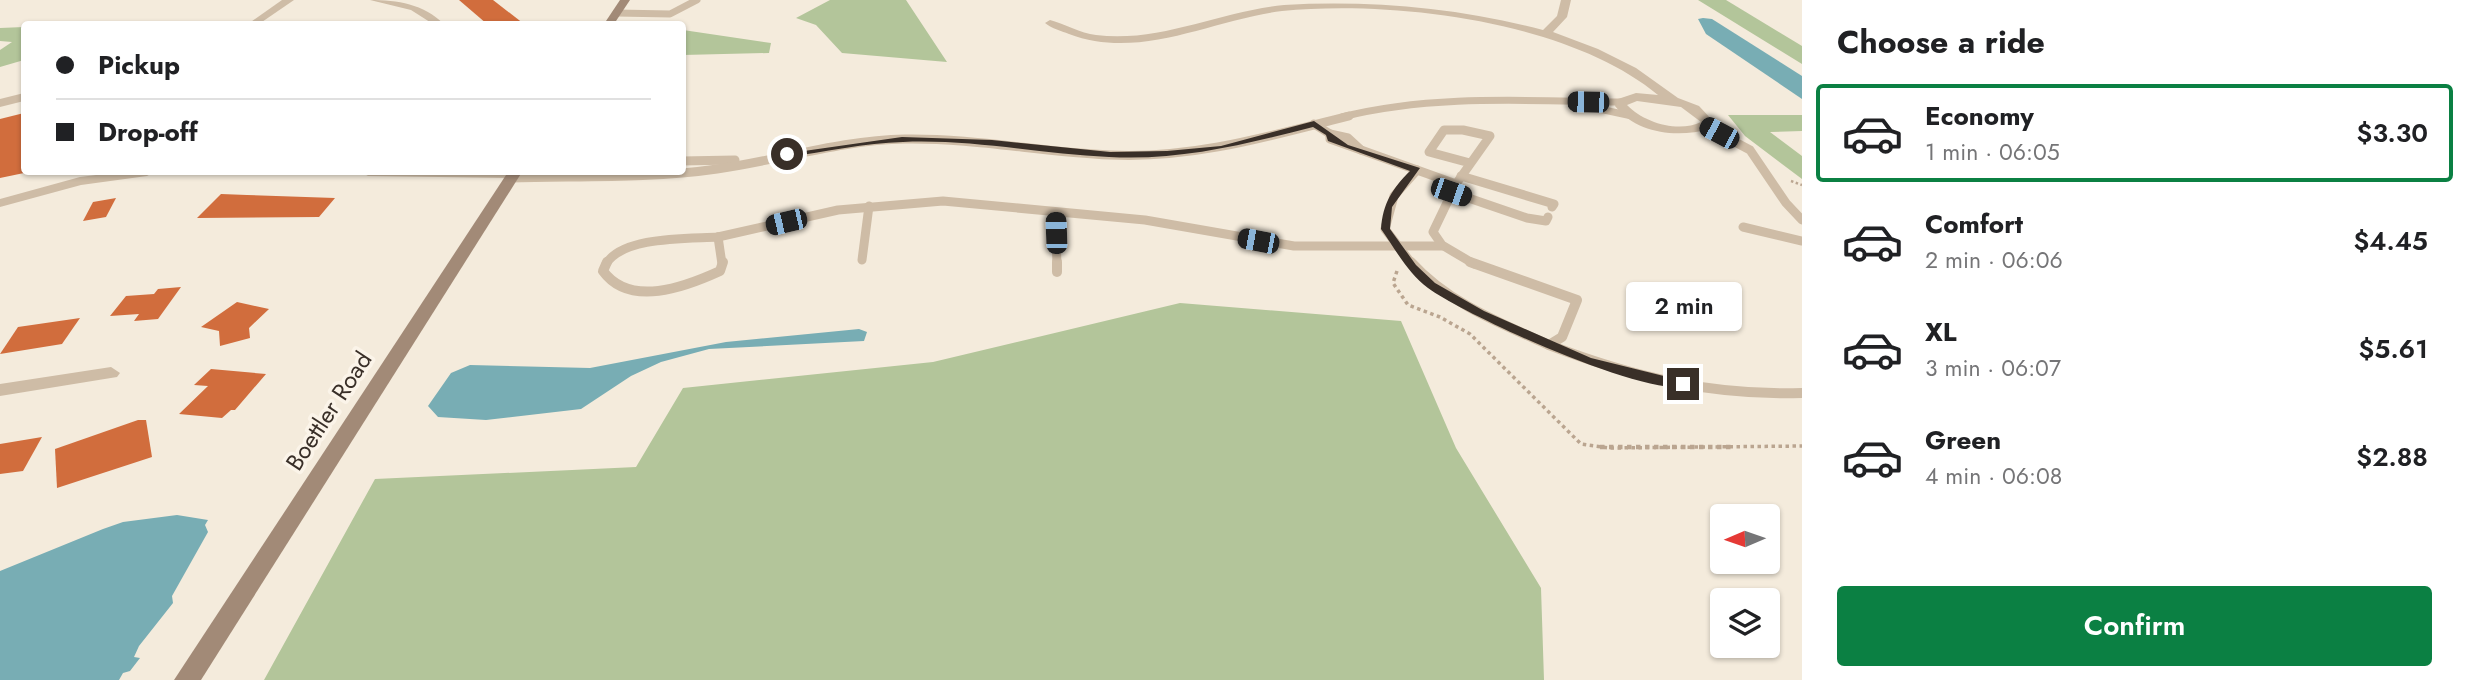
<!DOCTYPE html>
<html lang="en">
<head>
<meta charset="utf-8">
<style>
  :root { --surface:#fff; --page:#f6f6f6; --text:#202124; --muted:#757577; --line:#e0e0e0; --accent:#0b8043 }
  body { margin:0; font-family:Jost,sans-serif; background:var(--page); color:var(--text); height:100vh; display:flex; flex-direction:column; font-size:26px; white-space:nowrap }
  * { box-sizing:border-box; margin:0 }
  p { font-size:23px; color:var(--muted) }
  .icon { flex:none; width:38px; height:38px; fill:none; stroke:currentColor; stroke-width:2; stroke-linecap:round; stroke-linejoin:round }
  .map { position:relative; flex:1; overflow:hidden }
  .panel { display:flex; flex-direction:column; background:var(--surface); width:665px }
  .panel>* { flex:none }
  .guide { position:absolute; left:21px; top:21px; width:665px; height:154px; border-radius:7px; box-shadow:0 2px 5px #0004; display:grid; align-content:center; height:154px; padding:0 35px; background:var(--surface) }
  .needle { width:46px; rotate:268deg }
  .fabs { position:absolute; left:1710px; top:504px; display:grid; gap:14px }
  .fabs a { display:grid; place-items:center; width:70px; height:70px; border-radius:7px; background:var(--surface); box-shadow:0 2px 5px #0004; font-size:35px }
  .end { position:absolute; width:32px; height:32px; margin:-16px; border:9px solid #392f28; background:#fff; box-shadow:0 0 0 4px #fff }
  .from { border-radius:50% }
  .bubble { position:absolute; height:49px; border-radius:7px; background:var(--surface); box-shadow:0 2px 5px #0004; font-size:23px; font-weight:600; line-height:49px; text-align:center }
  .car { position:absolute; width:21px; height:42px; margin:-21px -10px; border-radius:9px; box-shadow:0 0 5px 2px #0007; background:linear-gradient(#222 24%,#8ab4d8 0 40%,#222 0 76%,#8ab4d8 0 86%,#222 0) }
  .guide b { display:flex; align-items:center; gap:24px; height:66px; font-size:26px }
  .guide b+b { border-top:2px solid var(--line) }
  .guide i { width:18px; height:18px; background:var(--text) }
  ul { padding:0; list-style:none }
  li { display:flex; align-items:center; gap:21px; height:98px; margin:0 14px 10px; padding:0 21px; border:4px solid transparent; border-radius:7px }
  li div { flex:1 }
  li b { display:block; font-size:26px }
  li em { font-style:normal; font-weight:600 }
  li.active { border-color:var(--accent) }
  li>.icon { width:63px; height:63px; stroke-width:1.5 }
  h2 { padding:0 35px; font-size:32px; line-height:84px }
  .action { display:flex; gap:14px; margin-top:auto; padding:14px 35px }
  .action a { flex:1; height:80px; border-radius:7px; background:var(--accent); color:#fff; font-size:28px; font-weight:600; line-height:80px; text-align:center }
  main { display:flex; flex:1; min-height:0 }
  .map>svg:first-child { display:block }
  .green { fill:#b3c59a }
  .water { fill:#78adb4 }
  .building { fill:#d16d3d }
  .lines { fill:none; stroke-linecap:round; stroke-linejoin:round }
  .path-far2 { stroke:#baa590; stroke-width:2.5; stroke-dasharray:2.5 2.5; stroke-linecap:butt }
  .path-far1 { stroke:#baa590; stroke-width:3.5; stroke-dasharray:3.5 3.5; stroke-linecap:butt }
  .path { stroke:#baa590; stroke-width:4.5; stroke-dasharray:4.5 4.5; stroke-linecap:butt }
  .lane-far2 { stroke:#cebca6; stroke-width:7 }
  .lane-far1 { stroke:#cebca6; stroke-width:9 }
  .lane { stroke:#cebca6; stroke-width:10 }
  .street { fill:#cebca6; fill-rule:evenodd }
  .secondary { fill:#a28a77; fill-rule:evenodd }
  .route { fill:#392f28 }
  .labels { text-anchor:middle; stroke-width:7; stroke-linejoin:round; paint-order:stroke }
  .street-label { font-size:24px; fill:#392f28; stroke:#fbf4e9 }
</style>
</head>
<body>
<main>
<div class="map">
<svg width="1802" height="680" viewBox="0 0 1802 680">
  <rect width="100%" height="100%" fill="#f4ebdc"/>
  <g class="green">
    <polygon points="830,0 906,0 947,62 842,53 816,25 796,18"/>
    <polygon points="1698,0 1726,0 1802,46 1802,64"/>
    <polygon points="24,27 24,60 0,67 0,50 12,42 0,41 0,28"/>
    <polygon points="683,30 771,43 769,53 683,55"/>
    <polygon points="1728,115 1802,115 1802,131 1770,132 1802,156 1802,179 1745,136"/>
    <polygon points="1180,303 1401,321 1456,448 1541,588 1544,680 264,680 375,479 636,467 683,388 933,362"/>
  </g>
  <g class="water">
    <polygon points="1703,18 1712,19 1802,76 1802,99 1706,34 1698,19"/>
    <polygon points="859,329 867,332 864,341 709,349 661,362 631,376 581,409 486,420 438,417 428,406 451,373 470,365 590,368 726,342"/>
    <polygon points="177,515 208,520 205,525 208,532 172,596 173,603 139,646 134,657 140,658 130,671 123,673 119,680 0,680 0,571 103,529 123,522"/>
  </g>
  <g class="building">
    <polygon points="459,0 493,0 524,24 487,24"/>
    <polygon points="24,113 24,173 0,178 0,119"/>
    <polygon points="221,194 247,195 335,198 319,217 197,218"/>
    <polygon points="116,198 106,217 83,221 93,202"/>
    <polygon points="181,287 158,319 134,321 139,314 110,316 126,296 154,294 158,289"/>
    <polygon points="237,302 269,309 249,328 250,338 220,346 219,331 201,327"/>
    <polygon points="80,318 62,344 0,354 18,327"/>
    <polygon points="211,369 266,374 235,410 231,410 222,418 179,414 208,386 194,385"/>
    <polygon points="138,420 146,420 152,457 57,488 55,449"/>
    <polygon points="42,437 23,471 0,474 0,444"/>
  </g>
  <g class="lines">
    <polyline class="path-far2" points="1791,181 1802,185"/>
    <polyline class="path-far1" points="1397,271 1393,283 1408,305 1440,317 1470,334 1581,444 1609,448 1802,446"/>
    <polyline class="path" points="1600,447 1731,447"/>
    <g class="lane-far2">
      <polyline points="616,13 670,14 697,0"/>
      <polyline points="1590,107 1632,116"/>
      <path d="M1342,117C1433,94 1529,101 1622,102"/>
    </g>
    <g class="lane-far1">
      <polyline points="1314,124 1330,134"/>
      <polyline points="1705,126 1750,150 1786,203 1802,220"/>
      <polygon points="1330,134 1348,138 1361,150 1330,139"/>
      <polyline points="1361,150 1417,170"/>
      <polyline points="682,161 735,160"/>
      <polyline points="1417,170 1456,184 1433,232 1442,245 1474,264"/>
      <polyline points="1461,176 1554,204 1552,207"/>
      <path d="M511,178C579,176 649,179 717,169C780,160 841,140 905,139C974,138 1041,152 1110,155C1193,159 1270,136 1349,116"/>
      <polyline points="1456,184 1490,136 1463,130 1444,130 1429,152 1470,163"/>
      <polyline points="1451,192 1527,218 1546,221 1548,217"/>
      <polyline points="1055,213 1057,264"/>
      <polyline points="1743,227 1802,241"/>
      <polyline points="718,237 722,264"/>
      <polyline points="718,237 838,210 943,201 1145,220 1294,246 1442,246"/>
      <polyline points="862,260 869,206"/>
      <path d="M606,264C623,236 688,239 718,237"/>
      <polyline points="1412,264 1385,229 1394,196 1417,170"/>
    </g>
    <g class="lane">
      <path d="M607,262L603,271C630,308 685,287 720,271L723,262"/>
      <polyline points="1057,262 1057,272"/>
      <path d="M1411,262C1448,303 1500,323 1549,345L1562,337L1577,300L1470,262"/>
      <path d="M1549,345C1632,377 1713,396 1802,393"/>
    </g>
    <g class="street">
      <polygon points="282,0 294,0 259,24 248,24"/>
      <path d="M370,0C398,0 423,4 444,24H433L411,10Z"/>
      <path d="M1561,0H1571L1567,17L1553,32L1598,49L1636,68L1678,98L1699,106L1714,122L1710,129C1677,138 1637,134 1615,106L1618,99L1636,93L1658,95C1569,21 1394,0 1282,11C1211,20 1140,61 1069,34C1061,31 1051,28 1045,23L1050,20C1065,24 1080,33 1096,35C1161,43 1220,11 1284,5C1370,0 1460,8 1543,30L1557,16ZM1637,101L1681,107L1701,122C1679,133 1644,123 1627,105Z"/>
      <polygon points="24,93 24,101 0,107 0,99"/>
      <polygon points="120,172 154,172 147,176 81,185 0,207 0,199 80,177"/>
      <polygon points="361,172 519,172 521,174 514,178 368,176"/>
      <polygon points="111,367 120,373 117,377 0,396 0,384"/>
    </g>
    <g class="secondary">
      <polygon points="620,0 630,0 614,24 604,24"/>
      <polygon points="508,172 522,172 201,680 174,680"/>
    </g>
  </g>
  <path class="route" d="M1314,121L1348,145L1420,168L1392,207L1390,229L1416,265L1435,283L1484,311L1591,358L1688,382V387C1643,396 1466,316 1428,288C1408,273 1395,249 1381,229C1383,203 1392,189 1410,171L1328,141L1326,135L1313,127C1246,144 1180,161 1109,157C1041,154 972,139 903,142C865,143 825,152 787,157L783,154L902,137L992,140L1110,152L1167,151L1221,146Z"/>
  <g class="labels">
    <g class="street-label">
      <text transform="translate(329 411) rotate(-57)" y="8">Boettler Road</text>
    </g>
  </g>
</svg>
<div class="fabs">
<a><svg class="needle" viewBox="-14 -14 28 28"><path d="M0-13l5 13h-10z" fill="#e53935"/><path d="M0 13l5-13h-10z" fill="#757577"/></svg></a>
<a><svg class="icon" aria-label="layers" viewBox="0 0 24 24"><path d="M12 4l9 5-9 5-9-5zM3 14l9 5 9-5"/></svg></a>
</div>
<i class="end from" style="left:787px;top:154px"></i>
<i class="end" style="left:1683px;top:384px"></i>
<div class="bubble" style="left:1626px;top:282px;width:116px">2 min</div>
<i class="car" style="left:1588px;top:102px;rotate:271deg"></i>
<i class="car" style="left:1719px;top:133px;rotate:298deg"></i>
<i class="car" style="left:1451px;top:192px;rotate:109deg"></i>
<i class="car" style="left:786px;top:222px;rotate:257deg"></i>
<i class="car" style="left:1056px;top:233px;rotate:358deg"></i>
<i class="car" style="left:1258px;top:241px;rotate:281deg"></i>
<div class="guide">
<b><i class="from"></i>Pickup</b>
<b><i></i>Drop-off</b>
</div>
</div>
<section class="panel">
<h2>Choose a ride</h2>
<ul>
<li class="active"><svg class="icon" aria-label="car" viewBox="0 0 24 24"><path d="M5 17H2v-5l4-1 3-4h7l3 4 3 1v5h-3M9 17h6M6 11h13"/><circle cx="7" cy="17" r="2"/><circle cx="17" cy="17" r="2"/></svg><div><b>Economy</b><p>1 min · 06:05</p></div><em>$3.30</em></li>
<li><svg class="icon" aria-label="car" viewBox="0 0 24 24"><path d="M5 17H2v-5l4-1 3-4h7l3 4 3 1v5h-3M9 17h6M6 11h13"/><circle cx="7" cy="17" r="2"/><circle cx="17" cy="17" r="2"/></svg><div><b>Comfort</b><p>2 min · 06:06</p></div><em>$4.45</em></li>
<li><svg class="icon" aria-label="car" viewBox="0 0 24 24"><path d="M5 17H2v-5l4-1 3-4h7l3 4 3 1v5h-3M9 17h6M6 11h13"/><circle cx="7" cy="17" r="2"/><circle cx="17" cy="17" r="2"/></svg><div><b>XL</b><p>3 min · 06:07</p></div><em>$5.61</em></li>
<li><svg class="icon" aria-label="car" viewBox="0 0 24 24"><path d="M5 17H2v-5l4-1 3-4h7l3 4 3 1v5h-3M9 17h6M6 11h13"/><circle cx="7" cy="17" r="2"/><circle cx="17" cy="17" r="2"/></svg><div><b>Green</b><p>4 min · 06:08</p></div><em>$2.88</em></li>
</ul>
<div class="action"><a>Confirm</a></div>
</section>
</main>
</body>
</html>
